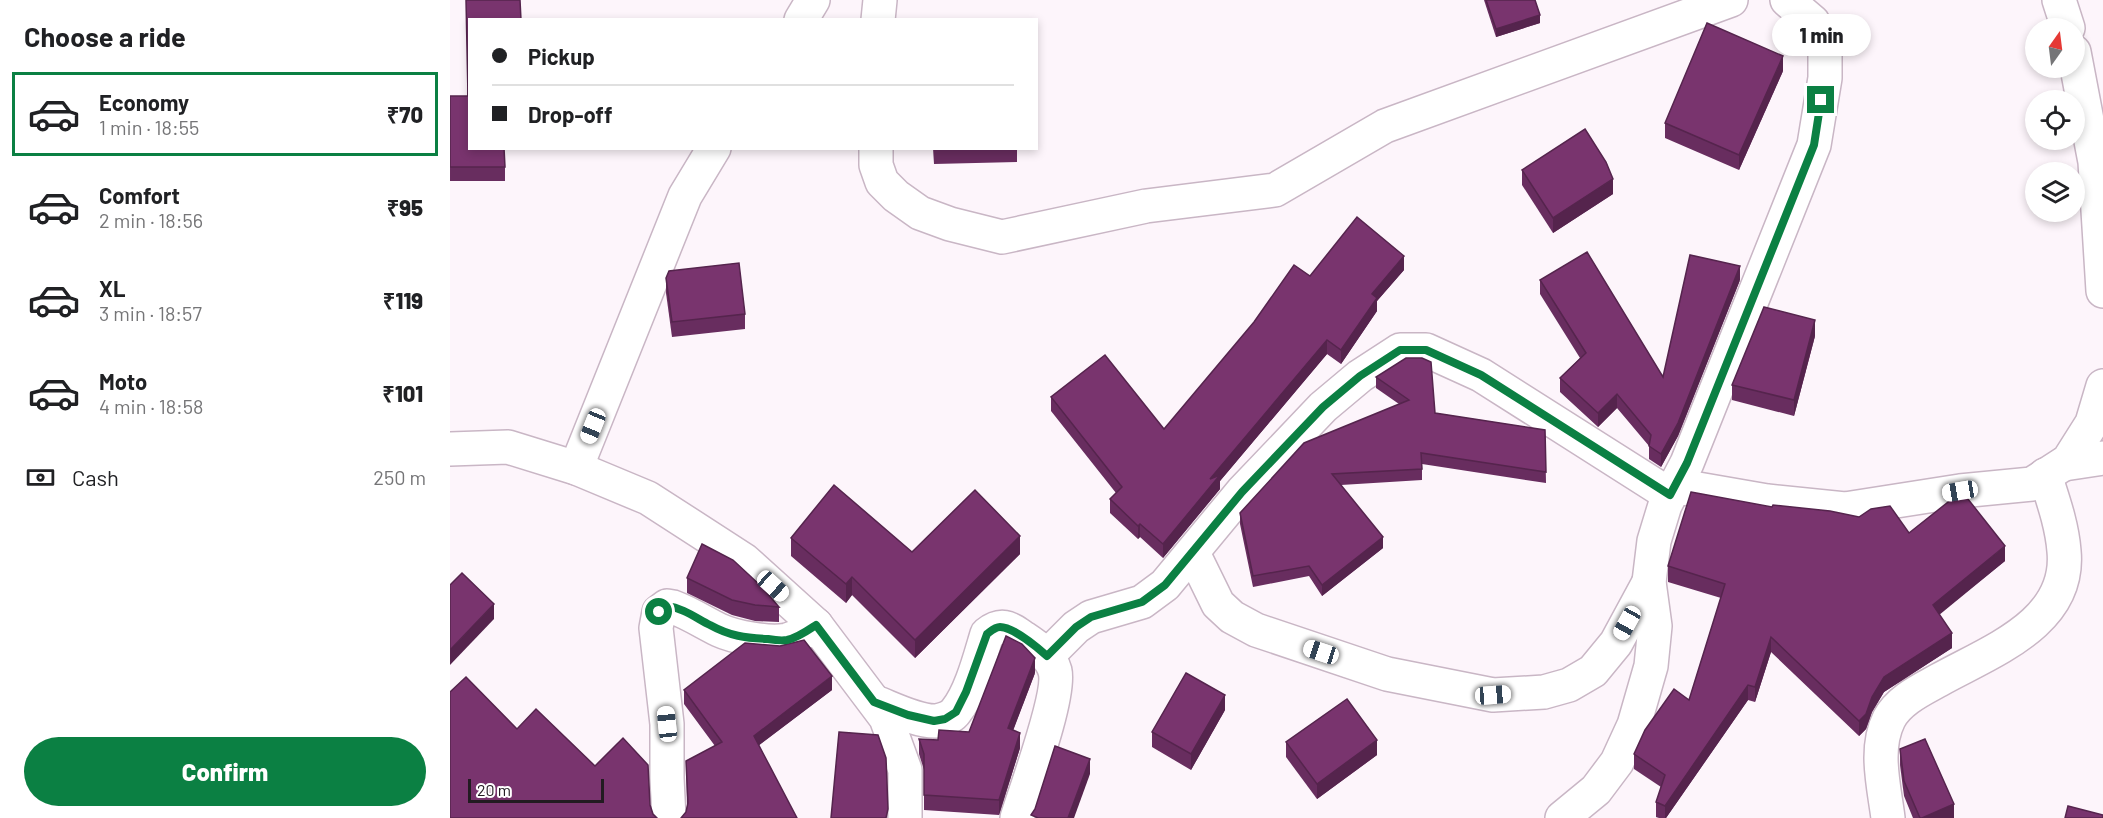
<!DOCTYPE html>
<html lang="en">
<head>
<meta charset="utf-8">
<style>
  :root { --surface:#fff; --page:#f2f2f2; --text:#202124; --muted:#757577; --line:#e0e0e0; --accent:#0b8043 }
  body { margin:0; font-family:Barlow,sans-serif; background:var(--page); color:var(--text); height:100vh; display:flex; flex-direction:column; font-size:22px; white-space:nowrap }
  * { box-sizing:border-box; margin:0 }
  p { font-size:20px; color:var(--muted) }
  .icon { flex:none; width:33px; height:33px; fill:none; stroke:currentColor; stroke-width:2; stroke-linecap:round; stroke-linejoin:round }
  .map { position:relative; flex:1; overflow:hidden }
  .panel { display:flex; flex-direction:column; background:var(--surface); width:450px }
  .panel>* { flex:none }
  .hud { position:absolute; left:18px; top:18px; width:570px; height:132px; border-radius:0px; box-shadow:0 3px 9px #0003; display:grid; align-content:center; height:132px; padding:0 24px; background:var(--surface) }
  .needle { width:39px; rotate:14deg }
  .controls { position:absolute; left:1575px; top:18px; display:grid; gap:12px }
  .controls a { display:grid; place-items:center; width:60px; height:60px; border-radius:50%; background:var(--surface); box-shadow:0 3px 9px #0003; font-size:30px }
  .scale { position:absolute; left:18px; bottom:15px; width:136px; box-sizing:border-box; padding-left:6px; border:3px solid #221b21; border-top:0; font-size:16px; line-height:21px; white-space:nowrap; color:#221b21; -webkit-text-stroke:4px #fff; paint-order:stroke }
  .end { position:absolute; width:27px; height:27px; margin:-14px; border:8px solid #0b8043; background:#fff; box-shadow:0 0 0 3px #fff }
  .from { border-radius:50% }
  .bubble { position:absolute; height:42px; border-radius:21px; background:var(--surface); box-shadow:0 3px 9px #0003; font-size:20px; font-weight:800; line-height:42px; text-align:center }
  .car { position:absolute; width:18px; height:36px; margin:-18px -9px; border-radius:8px; box-shadow:0 0 4px 2px #0007; background:linear-gradient(#fff 24%,#345 0 40%,#fff 0 76%,#345 0 86%,#fff 0) }
  .hud b { display:flex; align-items:center; gap:21px; height:57px; font-size:22px }
  .hud b+b { border-top:2px solid var(--line) }
  .hud i { width:15px; height:15px; background:var(--text) }
  ul { padding:0; list-style:none }
  li { display:flex; align-items:center; gap:18px; height:84px; margin:0 12px 9px; padding:0 12px; border:3px solid transparent; border-radius:0px }
  li div { flex:1 }
  li b { display:block; font-size:22px }
  li em { font-style:normal; font-weight:800 }
  li.active { border-color:var(--accent) }
  li>.icon { width:54px; height:54px; stroke-width:1.5 }
  h2 { padding:0 24px; font-size:27px; line-height:72px }
  .pay { display:flex; align-items:center; gap:15px; height:66px; padding:0 24px; font-size:22px }
  .pay p { margin-inline-start:auto }
  .primary-button { display:flex; gap:12px; margin-top:auto; padding:12px 24px }
  .primary-button a { flex:1; height:69px; border-radius:36px; background:var(--accent); color:#fff; font-size:24px; font-weight:800; line-height:69px; text-align:center }
  main { display:flex; flex:1; min-height:0 }
  .map>svg:first-child { display:block }
  .lines { fill:none; stroke-linecap:round; stroke-linejoin:round }
  .minor-casing { stroke:#c9b6c5; stroke-width:36 }
  .minor { stroke:#fff; stroke-width:33 }
  .wall { fill:#682d5f }
  .shaded-wall { fill:#55244d }
  .building { fill:#79346e; stroke:#55244d; stroke-width:1.5 }
  .route { stroke:#0b8043; stroke-width:8 }
</style>
</head>
<body>
<main>
<section class="panel">
<h2>Choose a ride</h2>
<ul>
<li class="active"><svg class="icon" aria-label="car" viewBox="0 0 24 24"><path d="M5 17H2v-5l4-1 3-4h7l3 4 3 1v5h-3M9 17h6M6 11h13"/><circle cx="7" cy="17" r="2"/><circle cx="17" cy="17" r="2"/></svg><div><b>Economy</b><p>1 min · 18:55</p></div><em>₹70</em></li>
<li><svg class="icon" aria-label="car" viewBox="0 0 24 24"><path d="M5 17H2v-5l4-1 3-4h7l3 4 3 1v5h-3M9 17h6M6 11h13"/><circle cx="7" cy="17" r="2"/><circle cx="17" cy="17" r="2"/></svg><div><b>Comfort</b><p>2 min · 18:56</p></div><em>₹95</em></li>
<li><svg class="icon" aria-label="car" viewBox="0 0 24 24"><path d="M5 17H2v-5l4-1 3-4h7l3 4 3 1v5h-3M9 17h6M6 11h13"/><circle cx="7" cy="17" r="2"/><circle cx="17" cy="17" r="2"/></svg><div><b>XL</b><p>3 min · 18:57</p></div><em>₹119</em></li>
<li><svg class="icon" aria-label="car" viewBox="0 0 24 24"><path d="M5 17H2v-5l4-1 3-4h7l3 4 3 1v5h-3M9 17h6M6 11h13"/><circle cx="7" cy="17" r="2"/><circle cx="17" cy="17" r="2"/></svg><div><b>Moto</b><p>4 min · 18:58</p></div><em>₹101</em></li>
</ul>
<div class="pay"><svg class="icon" aria-label="cash" viewBox="0 0 24 24"><path d="M3 7h18v10H3z"/><circle cx="12" cy="12" r="2"/></svg>Cash<p>250 m</p></div>
<div class="primary-button"><a>Confirm</a></div>
</section>
<div class="map">
<svg width="1653" height="818" viewBox="0 0 1653 818">
  <rect width="100%" height="100%" fill="#fdf5fb"/>
  <g class="lines">
    <defs>
      <g id="minor">
        <polyline points="1609,0 1618,28"/>
        <polyline points="351,20 363,0"/>
        <polyline points="428,20 430,0"/>
        <polyline points="1624,52 1645,162 1653,291"/>
        <polyline points="426,148 426,165 432,182 446,196 470,213 500,224 552,237 696,206 825,190 935,126 1281,0"/>
        <polyline points="0,449 58,447 126,468 198,498 294,560 366,625 436,718 455,770 455,818"/>
        <polyline points="1614,464 1653,458"/>
        <polyline points="126,468 235,196 264,148"/>
        <polyline points="1223,489 1242,488 1317,501 1395,509 1510,491 1582,484 1618,461 1642,423 1653,386"/>
        <polyline points="743,553 768,604 782,617 806,630 937,674 1043,695 1094,692 1119,685 1143,671 1166,643 1199,582"/>
        <polyline points="597,656 626,627 641,617 692,602 715,585 792,492 873,407 910,376 950,350 976,350 1031,375 1220,495"/>
        <path d="M425,702C441,708 468,722 486,721C493,720 502,717 506,711C521,693 530,657 537,634C552,622 559,628 574,638C586,646 601,656 605,671C611,695 576,789 567,818"/>
        <path d="M219,818L217,778V724L206,628L209,612L217,606L223,607C239,613 253,622 269,630C284,637 320,644 337,640C348,637 357,631 366,625"/>
        <polyline points="1112,818 1146,790 1167,762 1184,725 1201,666 1205,626 1199,582 1204,541 1215,505 1237,463 1364,145 1375,78 1375,51 1363,22 1337,0"/>
        <path d="M1438,818C1434,786 1424,749 1439,719C1449,700 1471,690 1489,680C1541,651 1621,623 1614,551C1612,525 1603,500 1595,475"/>
      </g>
    </defs>
    <use href="#minor" class="minor-casing"/>
    <use href="#minor" class="minor"/>
  </g>
  <g class="wall">
    <polygon points="1034,0 1085,0 1090,23 1046,37"/>
    <polygon points="20,20 55,167 55,181 0,181 0,96 17,96"/>
    <polygon points="1333,71 1289,170 1215,138 1215,123"/>
    <polygon points="483,148 567,148 567,162 484,164"/>
    <polygon points="1072,170 1163,194 1103,233 1072,185"/>
    <polygon points="954,270 927,301 927,311 891,364 877,354 770,481 770,489 713,558 690,537 688,539 660,513 660,499 666,493 601,411 601,397 714,429 860,276"/>
    <polygon points="216,278 295,314 295,329 222,337 216,293"/>
    <polygon points="1090,280 1213,377 1290,280 1228,436 1211,467 1199,459 1199,446 1167,408 1148,427 1110,392 1110,378 1130,358 1090,294"/>
    <polygon points="1365,336 1344,416 1282,400 1282,385"/>
    <polygon points="926,377 985,413 1095,430 1096,483 972,464 972,480 891,485 933,548 872,596 859,576 803,587 790,524 790,513 949,404 926,388"/>
    <polygon points="1459,533 1555,561 1489,614 1502,648 1434,692 1422,712 1416,729 1409,736 1321,652 1305,702 1298,700 1216,818 1209,818 1206,817 1206,802 1211,787 1184,769 1184,754 1239,700 1271,598 1218,582 1218,566"/>
    <polygon points="341,538 462,552 570,554 465,658 402,595 396,603 341,556"/>
    <polygon points="237,578 329,607 329,622 305,621 282,615 237,593"/>
    <polygon points="585,673 563,730 570,748 549,815 474,810 474,770 469,754 469,739 488,740 519,732"/>
    <polygon points="234,690 382,690 309,745 236,812 237,806 236,761 265,746 234,704"/>
    <polygon points="775,710 741,770 702,747 702,732"/>
    <polygon points="836,742 927,755 867,799 836,757"/>
    <polygon points="1450,749 1504,818 1463,818 1454,796 1450,765"/>
  </g>
  <g class="shaded-wall">
    <polygon points="1090,15 1090,23 1046,37 1046,29"/>
    <polygon points="1333,56 1333,71 1289,170 1289,155"/>
    <polygon points="1163,179 1163,194 1103,233 1103,218"/>
    <polygon points="954,256 954,270 927,301 927,311 891,364 891,350 922,294"/>
    <polygon points="1290,266 1290,280 1228,436 1211,467 1211,454"/>
    <polygon points="1365,320 1365,336 1344,416 1344,400"/>
    <polygon points="877,340 877,354 770,481 770,489 713,558 713,544 760,479"/>
    <polygon points="1167,394 1167,408 1148,427 1148,413"/>
    <polygon points="690,524 690,537 688,539 688,526"/>
    <polygon points="570,536 570,554 465,658 465,640"/>
    <polygon points="933,537 933,548 872,596 872,585"/>
    <polygon points="1555,546 1555,561 1483,620 1483,605"/>
    <polygon points="402,577 402,595 396,603 396,584"/>
    <polygon points="44,604 44,619 0,665 0,650"/>
    <polygon points="1502,633 1502,648 1434,692 1422,712 1416,729 1409,736 1409,721 1422,697 1434,677"/>
    <polygon points="1321,637 1321,652 1305,702 1305,687"/>
    <polygon points="585,658 585,673 558,744 558,728"/>
    <polygon points="382,676 382,690 304,749 304,736"/>
    <polygon points="1298,685 1298,700 1216,818 1215,818 1215,806"/>
    <polygon points="775,695 775,710 741,770 741,754"/>
    <polygon points="570,733 570,748 549,815 549,800"/>
    <polygon points="927,740 927,755 867,799 867,784"/>
    <polygon points="640,759 640,774 624,818 618,818"/>
    <polygon points="1504,804 1504,818 1472,818"/>
  </g>
  <g class="building">
    <polygon points="16,0 70,0 71,20 20,20 20,148 54,148 55,167 0,167 0,96 18,96"/>
    <polygon points="1036,0 1085,0 1090,15 1046,29"/>
    <polygon points="1257,23 1333,56 1289,155 1215,123"/>
    <polygon points="1135,129 1156,162 1163,179 1103,218 1072,170"/>
    <polygon points="907,217 954,256 922,294 927,298 891,350 877,340 760,479 770,475 713,544 690,524 688,526 660,499 672,487 601,397 655,355 714,429 804,322 844,265 860,276"/>
    <polygon points="1137,252 1213,377 1240,255 1290,266 1228,423 1211,454 1199,446 1201,435 1167,394 1148,413 1110,378 1136,353 1090,280"/>
    <polygon points="289,263 295,314 222,322 216,278 219,271"/>
    <polygon points="1314,307 1365,320 1344,400 1282,385"/>
    <polygon points="956,358 972,358 981,362 985,413 1095,430 1096,472 971,453 972,469 882,474 933,537 872,585 859,566 803,576 790,513 854,443 959,400 926,377"/>
    <polygon points="384,485 462,552 525,490 570,536 465,640 402,577 396,584 341,538"/>
    <polygon points="1241,492 1322,507 1323,505 1380,511 1409,517 1421,509 1440,506 1459,533 1507,495 1514,494 1555,546 1483,605 1502,633 1434,677 1422,697 1416,714 1409,721 1321,637 1305,687 1298,685 1215,806 1206,802 1215,775 1184,754 1195,730 1224,689 1239,700 1275,584 1218,566"/>
    <polygon points="252,544 283,560 312,587 329,607 305,605 282,600 237,578"/>
    <polygon points="12,573 44,604 0,650 0,585"/>
    <polygon points="556,636 572,644 585,658 558,728 570,733 549,800 474,795 474,754 469,739 488,740 489,730 519,732"/>
    <polygon points="354,640 382,676 304,736 347,818 231,818 236,812 238,803 236,761 272,742 234,690 295,643 330,646"/>
    <polygon points="736,673 775,695 741,754 702,732"/>
    <polygon points="16,677 67,729 86,709 145,766 173,738 198,765 200,805 203,814 207,818 0,818 0,692"/>
    <polygon points="897,699 927,740 867,784 836,742"/>
    <polygon points="389,732 428,735 436,758 438,809 436,818 381,818"/>
    <polygon points="1475,739 1504,804 1472,818 1470,818 1454,781 1450,749"/>
    <polygon points="605,746 640,759 618,818 588,818 581,815 585,809"/>
    <polygon points="1618,806 1653,815 1653,818 1615,818"/>
  </g>
  <g class="lines">
    <path class="route" d="M209,612L217,606C233,608 246,618 260,625C280,636 295,638 318,639C324,640 331,641 337,640C347,638 357,631 366,625L424,702L458,715L484,721L495,719L506,712L516,692L537,634C541,631 545,627 550,627C563,627 588,648 597,656L626,627L641,617L692,602L715,585L792,492L873,407L910,376L950,350H976L1031,375L1220,495L1237,463L1364,145L1371,100"/>
  </g>
</svg>
<div class="controls">
<a><svg class="needle" viewBox="-14 -14 28 28"><path d="M0-13l5 13h-10z" fill="#e53935"/><path d="M0 13l5-13h-10z" fill="#757577"/></svg></a>
<a><svg class="icon" aria-label="locate" viewBox="0 0 24 24"><circle cx="12" cy="12" r="6"/><path d="M12 2v4M12 18v4M2 12h4M18 12h4"/></svg></a>
<a><svg class="icon" aria-label="layers" viewBox="0 0 24 24"><path d="M12 4l9 5-9 5-9-5zM3 14l9 5 9-5"/></svg></a>
</div>
<div class="scale">20 m</div>
<i class="end from" style="left:209px;top:612px"></i>
<i class="end" style="left:1371px;top:100px"></i>
<div class="bubble" style="left:1322px;top:14px;width:99px">1 min</div>
<i class="car" style="left:143px;top:426px;rotate:202deg"></i>
<i class="car" style="left:1510px;top:491px;rotate:261deg"></i>
<i class="car" style="left:323px;top:586px;rotate:132deg"></i>
<i class="car" style="left:1177px;top:623px;rotate:209deg"></i>
<i class="car" style="left:871px;top:652px;rotate:288deg"></i>
<i class="car" style="left:1043px;top:695px;rotate:86deg"></i>
<i class="car" style="left:217px;top:724px;rotate:354deg"></i>
<div class="hud">
<b><i class="from"></i>Pickup</b>
<b><i></i>Drop-off</b>
</div>
</div>
</main>
</body>
</html>
